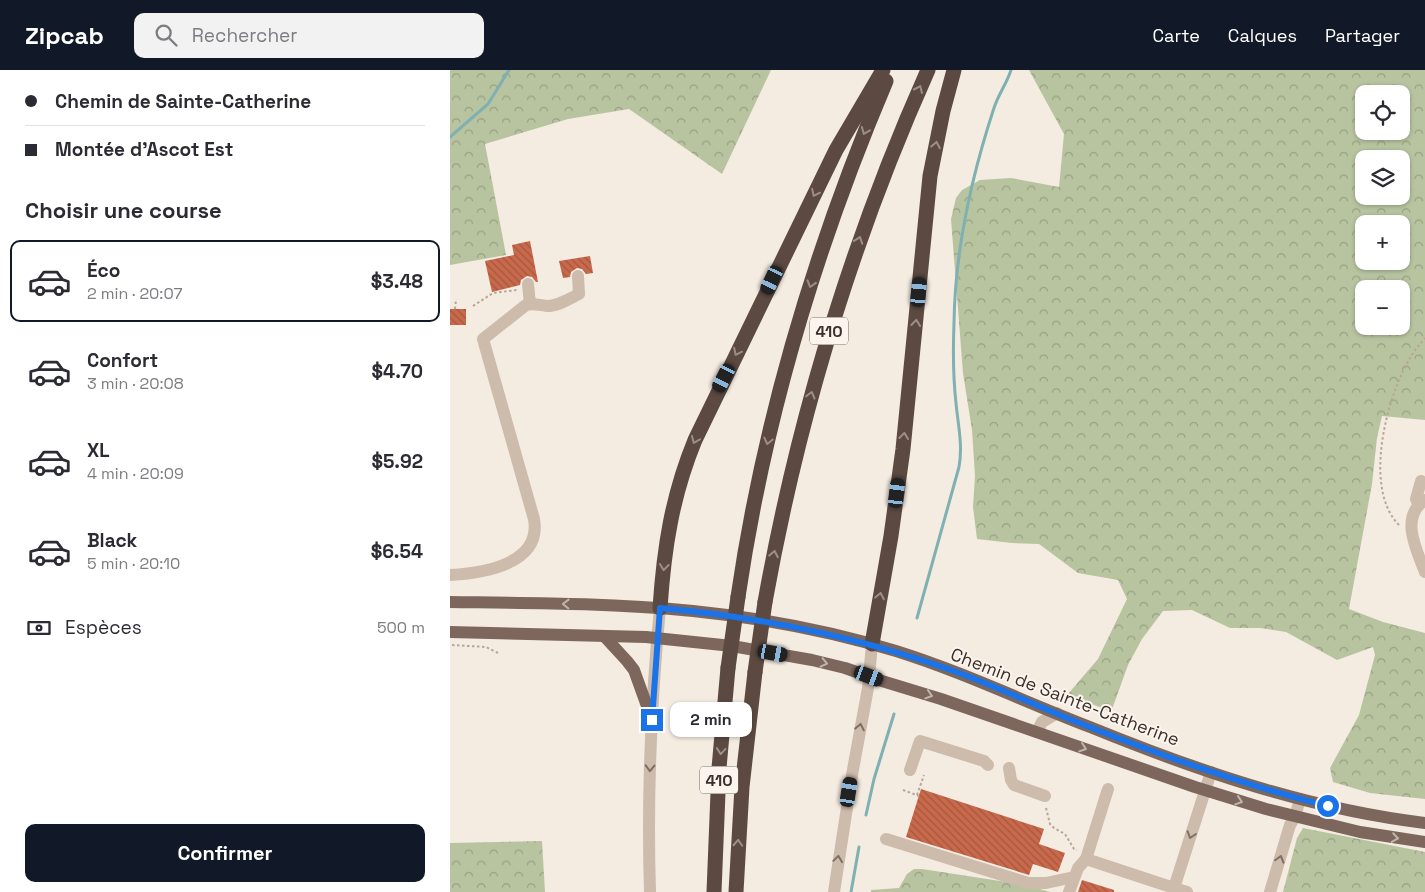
<!DOCTYPE html>
<html lang="fr">
<head>
<meta charset="utf-8">
<style>
  :root { --surface:#fff; --page:#f2f2f3; --text:#2b2b33; --muted:#7c7c81; --line:#e1e1e2; --accent:#111827 }
  body { margin:0; font-family:"Space Grotesk",sans-serif; background:var(--page); color:var(--text); height:100vh; display:flex; flex-direction:column; font-size:19px; white-space:nowrap }
  * { box-sizing:border-box; margin:0 }
  p { font-size:16px; color:var(--muted) }
  .icon { flex:none; width:28px; height:28px; fill:none; stroke:currentColor; stroke-width:2; stroke-linecap:round; stroke-linejoin:round }
  .map { position:relative; flex:1; overflow:hidden }
  .panel { display:flex; flex-direction:column; background:var(--surface); width:450px }
  .panel>* { flex:none }
  .hud { display:grid; align-content:center; height:110px; padding:0 25px; background:var(--surface) }
  .fabs { position:absolute; left:905px; top:15px; display:grid; gap:10px }
  .fabs a { display:grid; place-items:center; width:55px; height:55px; border-radius:10px; background:var(--surface); box-shadow:0 1px 4px #0004; font-size:25px }
  .end { position:absolute; width:22px; height:22px; margin:-11px; border:6px solid #1a73e8; background:#fff; box-shadow:0 0 0 2px #fff }
  .from { border-radius:50% }
  .bubble { position:absolute; height:35px; border-radius:10px; background:var(--surface); box-shadow:0 1px 4px #0004; font-size:16px; font-weight:700; line-height:35px; text-align:center }
  .car { position:absolute; width:15px; height:30px; margin:-15px -8px; border-radius:6px; box-shadow:0 0 4px 1px #0007; background:linear-gradient(#222 24%,#8ab4d8 0 40%,#222 0 76%,#8ab4d8 0 86%,#222 0) }
  .hud b { display:flex; align-items:center; gap:18px; height:48px; font-size:19px }
  .hud b+b { border-top:1px solid var(--line) }
  .hud i { width:12px; height:12px; background:var(--text) }
  ul { padding:0; list-style:none }
  li { display:flex; align-items:center; gap:15px; height:82px; margin:0 10px 8px; padding:0 15px; border:2px solid transparent; border-radius:10px }
  li div { flex:1 }
  li b { display:block; font-size:19px }
  li em { font-style:normal; font-weight:700 }
  li.on { border-color:var(--accent) }
  li>.icon { width:45px; height:45px; stroke-width:1.5 }
  h2 { padding:0 25px; font-size:22px; line-height:60px }
  .pay { display:flex; align-items:center; gap:12px; height:55px; padding:0 25px; font-size:19px }
  .pay p { margin-inline-start:auto }
  .primary-button { display:flex; gap:10px; margin-top:auto; padding:10px 25px }
  .primary-button a { flex:1; height:58px; border-radius:10px; background:var(--accent); color:#fff; font-size:20px; font-weight:700; line-height:58px; text-align:center }
  header { display:flex; align-items:center; gap:30px; box-sizing:border-box; height:70px; padding:0 25px; background:var(--accent); color:#fff }
  header strong { font-size:24px }
  nav { display:flex; gap:28px; margin-inline-start:auto; font-size:18px }
  .search { width:350px; height:45px; background:var(--page); display:flex; align-items:center; gap:12px; box-sizing:border-box; padding:0 18px; border-radius:10px; color:var(--muted); font-size:19px }
  main { display:flex; flex:1; min-height:0 }
  .map>svg:first-child { display:block }
  .forest { fill:url(#forest-crowns); fill-rule:evenodd }
  .lines { fill:none; stroke-linecap:round; stroke-linejoin:round }
  .stream { stroke:#7fb0b2; stroke-width:3 }
  .building { fill:url(#building-back-hatch) }
  .path { stroke:#b9a596; stroke-width:2; stroke-dasharray:2.5 2.5; stroke-linecap:butt }
  .minor { stroke:#cdbbac; stroke-width:12 }
  .major { stroke:#7d675c; stroke-width:12 }
  .highway { stroke:#5c4a42; stroke-width:15 }
  .highway-bridge { stroke:#5c4a42; stroke-width:15 }
  .oneway { stroke:#9c8e87 }
  .oneway2 { stroke:#c2b5ac }
  .oneway3 { stroke:#7d6f65 }
  .route { stroke:#1a73e8; stroke-width:6 }
  .labels { text-anchor:middle; stroke-width:4; stroke-linejoin:round; paint-order:stroke }
  .shield { fill:#fbf5ee; stroke:#756b66; stroke-width:1 }
  .shield-label { font-size:16px; font-weight:bold; fill:#3b302b }
  .street-label { font-size:18px; fill:#3b302b; stroke:#fbf5ee }
</style>
</head>
<body>
<header>
<strong>Zipcab</strong>
<div class="search"><svg class="icon" aria-label="search" viewBox="0 0 24 24"><circle cx="10" cy="10" r="6"/><path d="M15 15l6 6"/></svg>Rechercher</div>
<nav><a>Carte</a><a>Calques</a><a>Partager</a></nav>
</header>
<main>
<section class="panel">
<div class="hud">
<b><i class="from"></i>Chemin de Sainte-Catherine</b>
<b><i></i>Montée d'Ascot Est</b>
</div>
<h2>Choisir une course</h2>
<ul>
<li class="on"><svg class="icon" aria-label="car" viewBox="0 0 24 24"><path d="M5 17H2v-5l4-1 3-4h7l3 4 3 1v5h-3M9 17h6M6 11h13"/><circle cx="7" cy="17" r="2"/><circle cx="17" cy="17" r="2"/></svg><div><b>Éco</b><p>2 min · 20:07</p></div><em>$3.48</em></li>
<li><svg class="icon" aria-label="car" viewBox="0 0 24 24"><path d="M5 17H2v-5l4-1 3-4h7l3 4 3 1v5h-3M9 17h6M6 11h13"/><circle cx="7" cy="17" r="2"/><circle cx="17" cy="17" r="2"/></svg><div><b>Confort</b><p>3 min · 20:08</p></div><em>$4.70</em></li>
<li><svg class="icon" aria-label="car" viewBox="0 0 24 24"><path d="M5 17H2v-5l4-1 3-4h7l3 4 3 1v5h-3M9 17h6M6 11h13"/><circle cx="7" cy="17" r="2"/><circle cx="17" cy="17" r="2"/></svg><div><b>XL</b><p>4 min · 20:09</p></div><em>$5.92</em></li>
<li><svg class="icon" aria-label="car" viewBox="0 0 24 24"><path d="M5 17H2v-5l4-1 3-4h7l3 4 3 1v5h-3M9 17h6M6 11h13"/><circle cx="7" cy="17" r="2"/><circle cx="17" cy="17" r="2"/></svg><div><b>Black</b><p>5 min · 20:10</p></div><em>$6.54</em></li>
</ul>
<div class="pay"><svg class="icon" aria-label="cash" viewBox="0 0 24 24"><path d="M3 7h18v10H3z"/><circle cx="12" cy="12" r="2"/></svg>Espèces<p>500 m</p></div>
<div class="primary-button"><a>Confirmer</a></div>
</section>
<div class="map">
<svg width="975" height="822" viewBox="0 0 975 822">
  <defs>
    <pattern id="forest-crowns" width="20" height="18" patternUnits="userSpaceOnUse" patternTransform="scale(1.25)"><rect width="20" height="18" fill="#b8c4a0"/><path d="M2 6a3 3 0 1 1 6 0M12 15a3 3 0 1 1 6 0" fill="none" stroke="#97a083"/></pattern>
    <pattern id="building-back-hatch" width="6" height="6" patternUnits="userSpaceOnUse" patternTransform="scale(1.25)"><rect width="6" height="6" fill="#c8694b"/><path d="M-1 5l2 2M0 0l6 6M5-1l2 2" fill="none" stroke="#a4573f"/></pattern>
  </defs>
  <rect width="100%" height="100%" fill="#f4ebe1"/>
  <g class="forest">
    <polygon points="0,0 321,0 272,104 179,39 118,49 35,74 56,185 0,195"/>
    <path d="M579,0H975V350L932,346L927,368L922,414L899,539L933,552L975,563V729L920,723L883,712L880,698L909,645L925,585L923,577L887,590L836,562L810,558H780L742,540L713,541L692,569L678,595L661,642L618,624L648,589L677,529L668,510L628,503L589,474L562,473L527,469L523,437L525,406L522,360L513,303L501,149L506,128L512,120L530,110L561,108L609,117L614,64ZM914,24H951V61H914ZM914,89H951V126H914ZM914,154H951V191H914ZM914,219H951V256H914Z"/>
    <polygon points="853,758 975,782 975,822 833,822 847,768"/>
    <polygon points="92,771 95,822 0,822 0,773"/>
    <polygon points="464,799 472,799 576,815 600,822 421,822 421,820 449,818 457,804"/>
  </g>
  <g class="lines">
    <g class="stream">
      <polyline points="0,67 38,34 59,0"/>
      <path d="M467,548L509,397C513,375 508,355 506,333C503,307 503,279 504,253C505,180 521,108 544,38C548,25 557,13 561,0"/>
      <polyline points="416,745 424,709 444,644"/>
      <polyline points="401,822 409,777"/>
    </g>
  </g>
  <g class="building">
    <polygon points="80,171 88,212 86,212 82,207 77,206 71,210 70,215 42,222 35,191 64,185 62,175"/>
    <polygon points="140,186 143,203 136,204 132,199 127,198 121,202 120,207 113,208 109,191"/>
    <rect x="0" y="239" width="16" height="16"/>
    <polygon points="471,719 594,759 589,774 615,783 608,802 583,794 579,805 456,767"/>
    <polygon points="632,810 664,820 664,822 628,822"/>
  </g>
  <g class="lines">
    <g class="path">
      <polyline points="23,236 43,223 67,220"/>
      <polyline points="5,239 6,229"/>
      <path d="M949,455C913,419 936,329 959,290C963,282 969,275 975,268"/>
      <polyline points="2,575 36,577 48,583"/>
      <polyline points="453,720 469,726"/>
      <polyline points="467,725 474,705"/>
      <polyline points="596,738 600,754 604,758 615,764 624,779 627,780"/>
    </g>
    <g class="minor">
      <polyline points="78,214 80,234"/>
      <path d="M975,430C949,447 967,481 975,502"/>
      <polyline points="969,435 966,429 971,411"/>
      <path d="M0,505C34,503 92,494 84,449L33,269L76,235C83,233 89,235 97,236C108,236 119,229 129,224L128,206"/>
      <polyline points="587,662 592,652 607,643"/>
      <polyline points="559,698 561,710 564,715 595,726"/>
      <polyline points="460,700 470,671 534,691 538,695"/>
      <polyline points="658,719 636,789 724,818"/>
      <polyline points="436,769 578,813 596,813 624,807"/>
      <path d="M200,822C197,728 201,632 210,538"/>
      <polyline points="384,822 402,705 418,618 422,574"/>
      <polyline points="619,822 628,798 636,789"/>
      <polyline points="737,822 724,818 761,702"/>
      <polyline points="820,822 840,755 845,747 850,729"/>
    </g>
    <g class="major">
      <path d="M0,532C81,533 162,533 243,541C312,548 380,561 446,581C513,602 575,632 640,657C748,701 859,739 975,753"/>
      <polyline points="0,562 196,567 282,576 362,590 395,598 432,611 491,629 745,717 816,739 910,762 975,772"/>
      <polyline points="154,566 177,591 184,600 202,650"/>
    </g>
    <g class="highway">
      <path d="M288,527C314,349 366,176 436,11"/>
      <path d="M315,532C348,348 402,170 478,0"/>
      <path d="M210,538C214,478 222,426 245,370L386,80L433,0"/>
      <polyline points="422,574 441,466 453,379 480,106 493,41 504,0"/>
      <polyline points="264,822 269,698 278,598"/>
      <polyline points="286,822 292,717 305,602"/>
    </g>
    <g class="highway-bridge">
      <polyline points="278,598 288,527"/>
      <polyline points="305,602 315,532"/>
    </g>
  </g>
  <defs><path id="oneway-chevron" d="M-2-3.5L2.5 0L-2 3.5" fill="none" stroke-width="1.6" stroke-linecap="round" stroke-linejoin="round" transform="scale(1.25)"/></defs>
  <g class="oneway">
    <use href="#oneway-chevron" transform="translate(469 19) rotate(-66)"/>
    <use href="#oneway-chevron" transform="translate(415 61) rotate(112)"/>
    <use href="#oneway-chevron" transform="translate(486 75) rotate(-79)"/>
    <use href="#oneway-chevron" transform="translate(365 123) rotate(116)"/>
    <use href="#oneway-chevron" transform="translate(409 170) rotate(-70)"/>
    <use href="#oneway-chevron" transform="translate(361 214) rotate(107)"/>
    <use href="#oneway-chevron" transform="translate(466 253) rotate(-84)"/>
    <use href="#oneway-chevron" transform="translate(287 282) rotate(116)"/>
    <use href="#oneway-chevron" transform="translate(361 325) rotate(-75)"/>
    <use href="#oneway-chevron" transform="translate(454 366) rotate(-84)"/>
    <use href="#oneway-chevron" transform="translate(245 370) rotate(113)"/>
    <use href="#oneway-chevron" transform="translate(318 371) rotate(103)"/>
    <use href="#oneway-chevron" transform="translate(324 484) rotate(-79)"/>
    <use href="#oneway-chevron" transform="translate(214 497) rotate(96)"/>
    <use href="#oneway-chevron" transform="translate(430 526) rotate(-79)"/>
    <use href="#oneway-chevron" transform="translate(271 681) rotate(95)"/>
    <use href="#oneway-chevron" transform="translate(288 773) rotate(-87)"/>
  </g>
  <g class="oneway2">
    <use href="#oneway-chevron" transform="translate(116 534) rotate(-179)"/>
    <use href="#oneway-chevron" transform="translate(374 593) rotate(13)"/>
    <use href="#oneway-chevron" transform="translate(479 625) rotate(18)"/>
    <use href="#oneway-chevron" transform="translate(633 678) rotate(19)"/>
    <use href="#oneway-chevron" transform="translate(789 731) rotate(18)"/>
    <use href="#oneway-chevron" transform="translate(945 768) rotate(9)"/>
  </g>
  <g class="oneway3">
    <use href="#oneway-chevron" transform="translate(410 657) rotate(-79)"/>
    <use href="#oneway-chevron" transform="translate(200 698) rotate(92)"/>
    <use href="#oneway-chevron" transform="translate(741 765) rotate(108)"/>
    <use href="#oneway-chevron" transform="translate(388 789) rotate(-82)"/>
    <use href="#oneway-chevron" transform="translate(830 789) rotate(-74)"/>
  </g>
  <g class="lines">
    <path class="route" d="M202,650L210,538C309,547 404,566 498,599C542,614 584,635 627,652C657,664 686,675 716,686C770,705 823,723 878,736"/>
  </g>
  <g class="labels">
    <g class="shield">
      <rect x="360" y="247.5" width="38" height="27" rx="4"/>
      <rect x="250" y="696.5" width="38" height="27" rx="4"/>
    </g>
    <g class="shield-label">
      <text x="379" y="267">410</text>
      <text x="269" y="716">410</text>
    </g>
    <g class="street-label">
      <text transform="translate(615 627) rotate(21)" y="6">Chemin de Sainte-Catherine</text>
    </g>
  </g>
</svg>
<div class="fabs">
<a><svg class="icon" aria-label="locate" viewBox="0 0 24 24"><circle cx="12" cy="12" r="6"/><path d="M12 2v4M12 18v4M2 12h4M18 12h4"/></svg></a>
<a><svg class="icon" aria-label="layers" viewBox="0 0 24 24"><path d="M12 4l9 5-9 5-9-5zM3 14l9 5 9-5"/></svg></a>
<a>+</a>
<a>−</a>
</div>
<i class="end from" style="left:878px;top:736px"></i>
<i class="end" style="left:202px;top:650px"></i>
<div class="bubble" style="left:220px;top:632px;width:82px">2 min</div>
<i class="car" style="left:322px;top:210px;rotate:205deg"></i>
<i class="car" style="left:469px;top:222px;rotate:5deg"></i>
<i class="car" style="left:274px;top:308px;rotate:207deg"></i>
<i class="car" style="left:447px;top:423px;rotate:7deg"></i>
<i class="car" style="left:323px;top:583px;rotate:100deg"></i>
<i class="car" style="left:419px;top:606px;rotate:111deg"></i>
<i class="car" style="left:399px;top:722px;rotate:9deg"></i>
</div>
</main>
</body>
</html>
